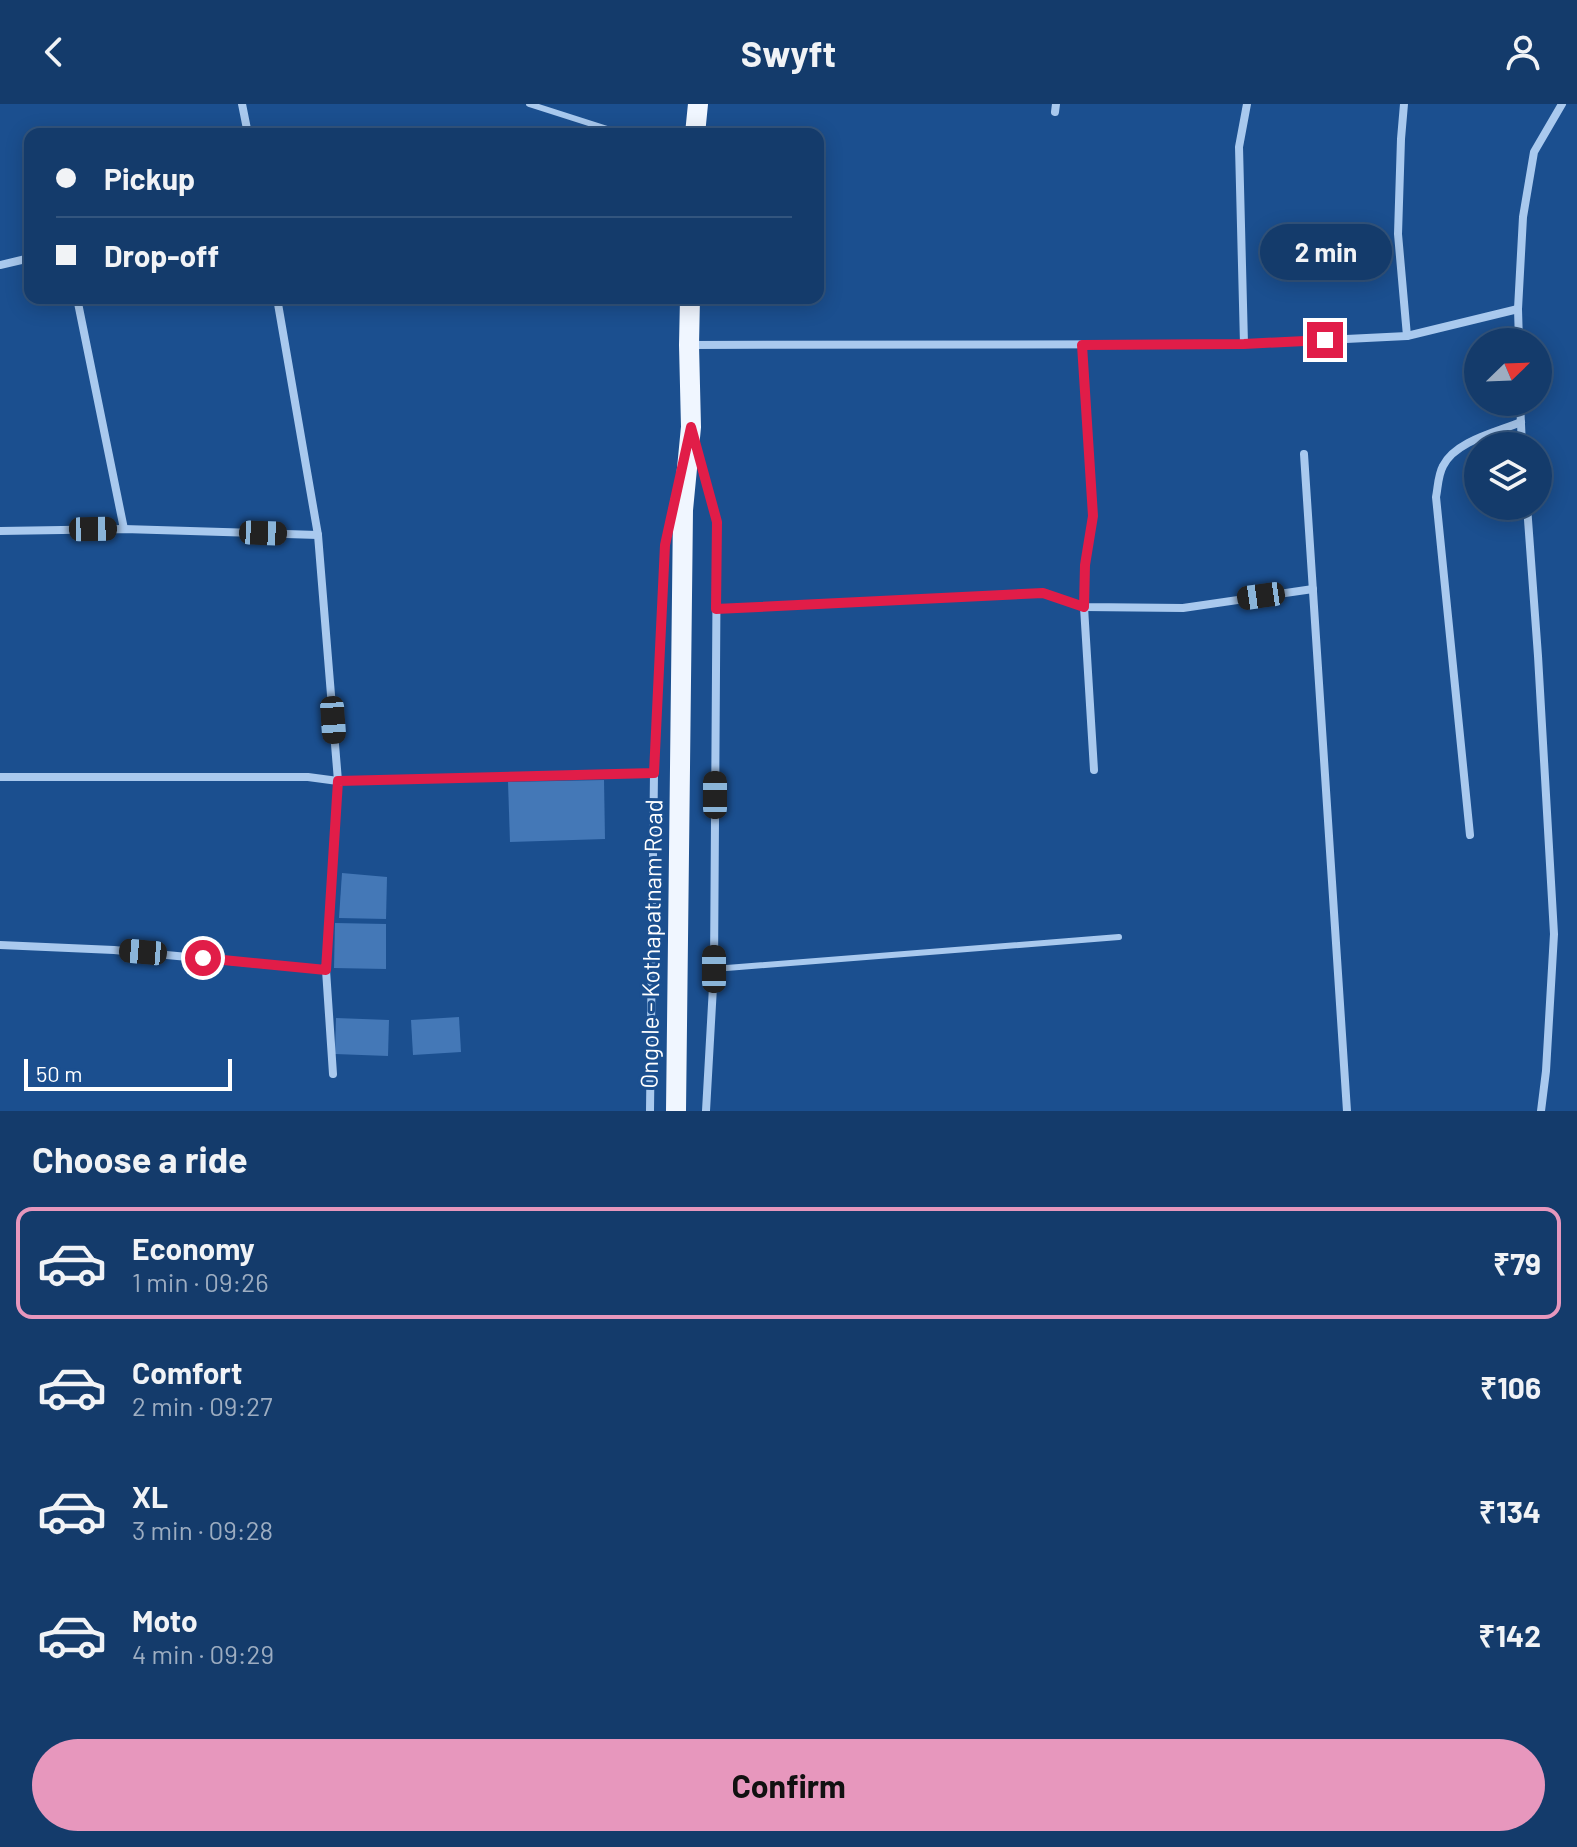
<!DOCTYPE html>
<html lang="en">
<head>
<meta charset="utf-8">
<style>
  :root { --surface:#143b6b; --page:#214673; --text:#f1f3f6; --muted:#9dadc1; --line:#33557e; --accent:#e797bd }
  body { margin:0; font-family:Barlow,sans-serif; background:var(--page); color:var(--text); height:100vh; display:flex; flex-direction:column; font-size:30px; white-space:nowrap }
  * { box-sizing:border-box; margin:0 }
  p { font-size:26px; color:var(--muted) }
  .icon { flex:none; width:44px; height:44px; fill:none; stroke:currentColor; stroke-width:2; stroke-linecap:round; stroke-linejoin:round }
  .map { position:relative; height:1007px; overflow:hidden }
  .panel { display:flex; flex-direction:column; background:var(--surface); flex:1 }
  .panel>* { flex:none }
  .hud { position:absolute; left:24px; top:24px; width:800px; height:176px; border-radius:16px; box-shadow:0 4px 20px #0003,0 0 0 2px var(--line); display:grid; align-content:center; height:176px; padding:0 32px; background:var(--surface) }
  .needle { width:52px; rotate:67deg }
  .buttons { position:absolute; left:1464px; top:224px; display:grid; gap:16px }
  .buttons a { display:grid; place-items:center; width:88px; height:88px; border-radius:50%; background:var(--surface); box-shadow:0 4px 20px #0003,0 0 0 2px var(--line); font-size:40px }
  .scale { position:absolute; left:24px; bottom:20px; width:208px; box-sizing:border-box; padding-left:8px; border:4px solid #fff; border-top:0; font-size:22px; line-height:28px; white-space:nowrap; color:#fff; -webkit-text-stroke:6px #1b4f8f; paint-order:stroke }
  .end { position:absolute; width:36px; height:36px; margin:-18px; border:10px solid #e11d48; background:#fff; box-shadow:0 0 0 4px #fff }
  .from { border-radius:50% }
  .bubble { position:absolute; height:56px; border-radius:28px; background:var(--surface); box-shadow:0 4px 20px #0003,0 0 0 2px var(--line); font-size:26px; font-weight:700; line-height:56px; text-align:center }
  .car { position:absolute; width:24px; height:48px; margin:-24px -12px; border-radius:10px; box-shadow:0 0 6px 2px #0007; background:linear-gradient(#222 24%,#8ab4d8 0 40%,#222 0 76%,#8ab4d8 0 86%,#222 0) }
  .hud b { display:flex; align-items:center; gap:28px; height:76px; font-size:30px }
  .hud b+b { border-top:2px solid var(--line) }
  .hud i { width:20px; height:20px; background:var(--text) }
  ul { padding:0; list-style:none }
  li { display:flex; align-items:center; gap:24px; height:112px; margin:0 16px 12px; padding:0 16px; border:4px solid transparent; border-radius:16px }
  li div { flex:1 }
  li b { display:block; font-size:30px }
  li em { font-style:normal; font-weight:700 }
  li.current { border-color:var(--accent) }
  li>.icon { width:72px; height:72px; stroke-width:1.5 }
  h2 { padding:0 32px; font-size:36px; line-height:96px }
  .action { display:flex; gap:16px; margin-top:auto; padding:16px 32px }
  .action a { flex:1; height:92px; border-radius:48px; background:var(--accent); color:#111; font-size:32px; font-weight:700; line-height:92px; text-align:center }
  header { display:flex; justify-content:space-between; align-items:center; height:104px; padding:0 32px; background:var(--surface); font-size:36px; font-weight:700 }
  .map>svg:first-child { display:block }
  .building { fill:#4478b7 }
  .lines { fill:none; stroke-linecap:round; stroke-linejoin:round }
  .lane { stroke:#a9c9ee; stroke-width:6 }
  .street { stroke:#a9c9ee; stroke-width:8 }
  .primary { stroke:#f0f6ff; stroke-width:20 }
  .route { stroke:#e11d48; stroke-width:10 }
  .labels { text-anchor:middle; stroke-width:6; stroke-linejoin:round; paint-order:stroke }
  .street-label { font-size:24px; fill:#fff; stroke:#1b4f8f }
</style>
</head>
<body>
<header><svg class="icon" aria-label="back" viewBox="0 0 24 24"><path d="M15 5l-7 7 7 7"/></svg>Swyft<svg class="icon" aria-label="person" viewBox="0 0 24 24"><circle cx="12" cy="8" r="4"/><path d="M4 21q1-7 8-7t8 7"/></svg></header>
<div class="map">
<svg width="1577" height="1007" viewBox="0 0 1577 1007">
  <rect width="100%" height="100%" fill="#1b4f8f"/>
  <g class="building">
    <polygon points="604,676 605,735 510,738 508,678"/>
    <polygon points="342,769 387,773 386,815 339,814"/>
    <polygon points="335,819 386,820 386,865 334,864"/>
    <polygon points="459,913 461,948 413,951 411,916"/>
    <polygon points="336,914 389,916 388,952 335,950"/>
  </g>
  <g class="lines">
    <g class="lane">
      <polyline points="529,0 623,30"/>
      <polyline points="714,865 1119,833"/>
    </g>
    <g class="street">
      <polyline points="242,0 248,30"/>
      <polyline points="1404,0 1401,35 1398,130 1407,232"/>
      <polyline points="1055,8 1056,0"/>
      <polyline points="0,161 30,154"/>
      <polyline points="77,194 124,425"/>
      <polyline points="277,194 318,431 338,677 326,866 333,970"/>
      <polyline points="1519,238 1518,205 1523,113 1534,48 1562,0"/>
      <polyline points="1244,240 1239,43 1247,0"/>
      <polyline points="690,241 1244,240 1407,232 1518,205"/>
      <polyline points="1082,241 1093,412 1085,461 1084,503 1094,666"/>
      <polyline points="1520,298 1522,342"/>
      <polyline points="696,343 717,418 714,865 706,1007"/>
      <polyline points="1304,350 1347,1007"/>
      <polyline points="1527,402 1538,552 1554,830 1546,967 1541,1007"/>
      <polyline points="0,427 124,425 318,431"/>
      <polyline points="716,505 1043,489 1084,503 1183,504 1313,485"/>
      <polyline points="0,673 308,673 338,677 654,669"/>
      <path d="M1470,731L1436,393C1438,383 1438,371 1443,362C1455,337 1497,328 1521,318"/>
      <polyline points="0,841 114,846 326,866"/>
      <polyline points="650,1007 654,669 665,441 675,394"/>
    </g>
    <g class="primary">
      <polyline points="695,30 698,0"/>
      <polyline points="676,1007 683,406 691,323 689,241 690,194"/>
    </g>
  </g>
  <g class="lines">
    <polyline class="route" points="203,854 326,866 338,677 654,669 665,441 691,323 717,418 716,505 1043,489 1084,503 1085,461 1093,412 1082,241 1244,240 1325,236"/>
  </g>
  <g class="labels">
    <g class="street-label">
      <text transform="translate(652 840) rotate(-89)" y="8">Ongole - Kothapatnam Road</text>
    </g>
  </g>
</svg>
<div class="buttons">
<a><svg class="needle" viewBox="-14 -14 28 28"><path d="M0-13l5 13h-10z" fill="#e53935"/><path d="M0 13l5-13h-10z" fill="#9dadc1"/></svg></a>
<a><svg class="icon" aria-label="layers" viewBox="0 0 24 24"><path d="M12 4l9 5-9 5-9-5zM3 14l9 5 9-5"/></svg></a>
</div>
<div class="scale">50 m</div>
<i class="end from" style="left:203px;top:854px"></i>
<i class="end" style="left:1325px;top:236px"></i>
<div class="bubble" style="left:1260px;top:120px;width:132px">2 min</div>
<i class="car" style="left:93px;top:425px;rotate:89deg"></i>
<i class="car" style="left:263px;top:429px;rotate:92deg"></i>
<i class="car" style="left:1261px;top:492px;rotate:262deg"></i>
<i class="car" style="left:333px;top:616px;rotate:176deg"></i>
<i class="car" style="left:715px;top:691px;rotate:0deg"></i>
<i class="car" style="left:143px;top:848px;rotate:275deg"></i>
<i class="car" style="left:714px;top:865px;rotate:0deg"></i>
<div class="hud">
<b><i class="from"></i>Pickup</b>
<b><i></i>Drop-off</b>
</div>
</div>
<section class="panel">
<h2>Choose a ride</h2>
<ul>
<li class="current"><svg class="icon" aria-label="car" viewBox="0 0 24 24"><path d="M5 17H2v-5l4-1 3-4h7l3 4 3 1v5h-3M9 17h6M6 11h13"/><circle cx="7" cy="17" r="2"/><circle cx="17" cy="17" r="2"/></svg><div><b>Economy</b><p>1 min · 09:26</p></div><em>₹79</em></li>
<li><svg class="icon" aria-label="car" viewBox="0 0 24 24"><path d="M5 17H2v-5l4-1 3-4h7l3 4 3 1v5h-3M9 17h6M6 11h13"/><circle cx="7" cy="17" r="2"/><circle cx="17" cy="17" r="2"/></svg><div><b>Comfort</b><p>2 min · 09:27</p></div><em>₹106</em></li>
<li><svg class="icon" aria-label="car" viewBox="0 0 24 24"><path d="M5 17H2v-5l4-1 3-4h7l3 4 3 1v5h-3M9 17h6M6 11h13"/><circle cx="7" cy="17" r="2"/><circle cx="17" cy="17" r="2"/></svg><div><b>XL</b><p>3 min · 09:28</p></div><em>₹134</em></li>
<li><svg class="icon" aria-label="car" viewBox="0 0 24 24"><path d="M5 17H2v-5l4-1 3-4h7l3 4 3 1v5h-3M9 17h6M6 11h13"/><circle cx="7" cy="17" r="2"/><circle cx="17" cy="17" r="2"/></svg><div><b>Moto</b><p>4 min · 09:29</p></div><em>₹142</em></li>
</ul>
<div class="action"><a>Confirm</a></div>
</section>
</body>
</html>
